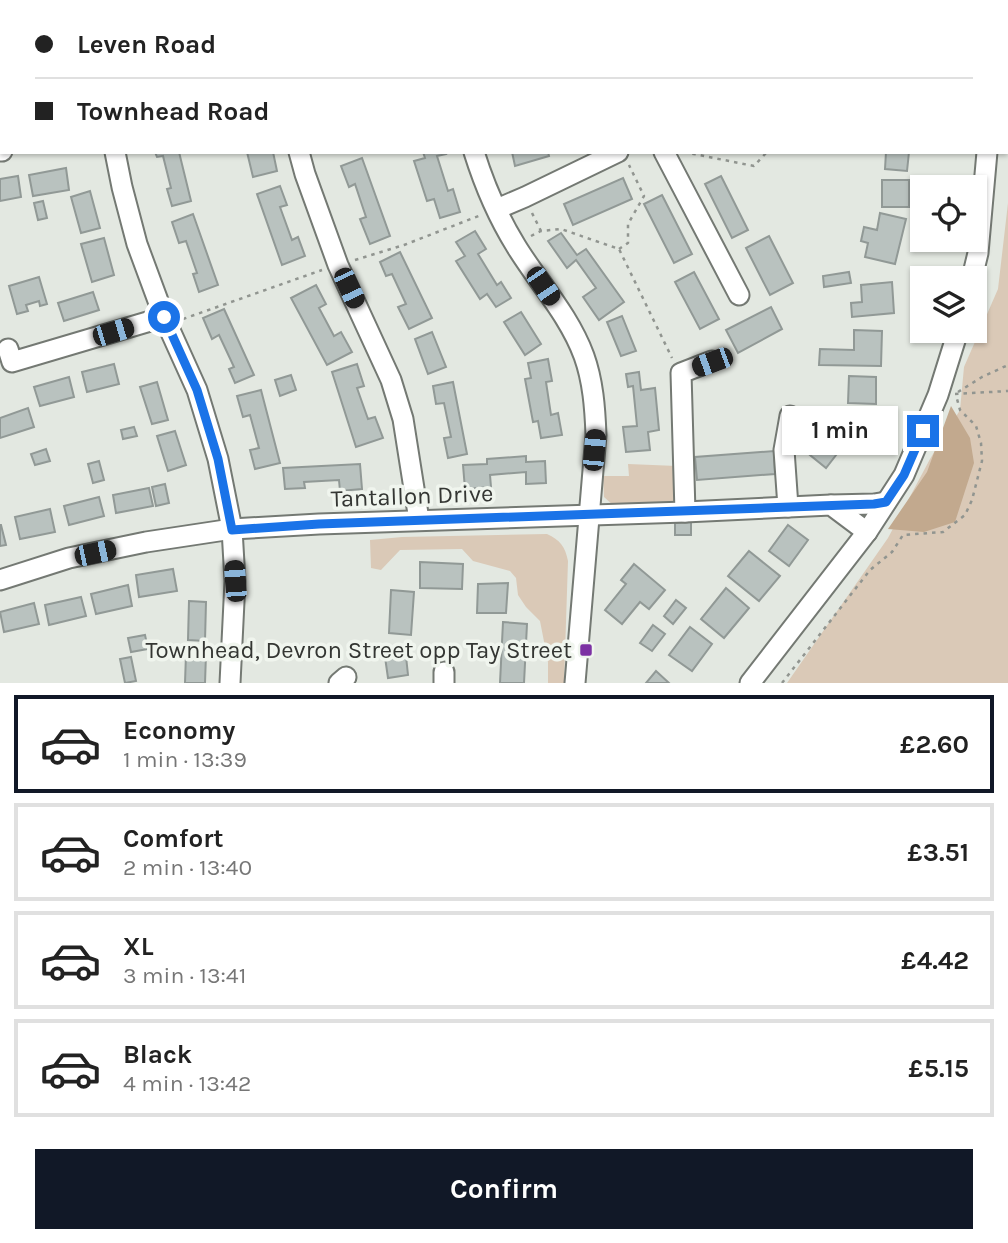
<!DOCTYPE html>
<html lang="en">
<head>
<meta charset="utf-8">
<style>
  :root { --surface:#fff; --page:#f2f2f2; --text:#222; --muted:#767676; --line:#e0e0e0; --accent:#111827 }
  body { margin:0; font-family:Karla,sans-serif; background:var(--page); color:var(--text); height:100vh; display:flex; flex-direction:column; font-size:26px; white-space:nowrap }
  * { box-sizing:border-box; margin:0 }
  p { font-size:23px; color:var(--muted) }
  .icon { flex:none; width:38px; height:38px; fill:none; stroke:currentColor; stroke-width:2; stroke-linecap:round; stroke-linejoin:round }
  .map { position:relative; height:683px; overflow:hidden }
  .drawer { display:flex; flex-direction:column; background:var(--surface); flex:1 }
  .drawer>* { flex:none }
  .banner { position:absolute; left:0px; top:0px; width:1008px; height:154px; box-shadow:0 2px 5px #0004; display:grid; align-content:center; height:154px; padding:0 35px; background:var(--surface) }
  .controls { position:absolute; left:910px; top:175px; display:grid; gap:14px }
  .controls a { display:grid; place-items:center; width:77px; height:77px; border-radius:0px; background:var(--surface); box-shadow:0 2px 5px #0004; font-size:35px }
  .end { position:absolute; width:32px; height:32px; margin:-16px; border:9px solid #1a73e8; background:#fff; box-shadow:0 0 0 4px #fff }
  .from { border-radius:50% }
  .bubble { position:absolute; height:49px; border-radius:0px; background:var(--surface); box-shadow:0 2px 5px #0004; font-size:23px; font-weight:700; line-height:49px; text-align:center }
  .car { position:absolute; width:21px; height:42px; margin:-21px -10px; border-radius:9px; box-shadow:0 0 5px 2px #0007; background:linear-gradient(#222 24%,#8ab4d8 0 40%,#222 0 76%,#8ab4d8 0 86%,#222 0) }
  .banner b { display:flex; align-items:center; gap:24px; height:66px; font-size:26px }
  .banner b+b { border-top:2px solid var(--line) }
  .banner i { width:18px; height:18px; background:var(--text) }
  ul { padding:12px 0 0; list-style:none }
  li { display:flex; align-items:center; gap:21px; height:98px; margin:0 14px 10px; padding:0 21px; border:4px solid var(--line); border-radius:0px }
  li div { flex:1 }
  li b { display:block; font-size:26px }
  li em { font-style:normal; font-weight:700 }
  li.active { border-color:var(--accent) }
  li>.icon { width:63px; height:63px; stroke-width:1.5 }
  .action { display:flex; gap:14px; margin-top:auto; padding:14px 35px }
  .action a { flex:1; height:80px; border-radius:0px; background:var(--accent); color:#fff; font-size:28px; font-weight:700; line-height:80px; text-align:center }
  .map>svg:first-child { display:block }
  .green { fill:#dac9b7 }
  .forest { fill:#c2a98e }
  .building { fill:#b9c2bf; stroke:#919996; stroke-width:2 }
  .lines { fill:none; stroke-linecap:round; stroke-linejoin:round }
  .minor-casing { stroke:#747973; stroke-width:23 }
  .path { stroke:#919590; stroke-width:2.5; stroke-dasharray:3.5 5; stroke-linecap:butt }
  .minor { stroke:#fff; stroke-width:19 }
  .route { stroke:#1a73e8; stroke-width:9 }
  .poi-dot { fill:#7c31a3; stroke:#f0f5ee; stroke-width:2.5 }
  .labels { text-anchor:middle; stroke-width:7; stroke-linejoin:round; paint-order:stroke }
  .street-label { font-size:24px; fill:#343633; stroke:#f0f5ee }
  .poi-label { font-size:24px; fill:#343633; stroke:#f0f5ee; text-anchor:end }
</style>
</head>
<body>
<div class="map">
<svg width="1008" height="683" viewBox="0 0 1008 683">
  <rect width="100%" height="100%" fill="#e3e8e1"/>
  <g class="green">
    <polygon points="570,0 757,0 756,2 570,2"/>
    <polygon points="1008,203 1008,683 787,683 888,538 930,459 960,410 964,367 998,289"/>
    <polygon points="628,464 677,466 679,504 613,505 604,497 603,476 629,476"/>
    <path d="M547,534C560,540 565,546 568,561L564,683H548V662L540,621L526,607L518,595L516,578L510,571L473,561L462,549L400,550L381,570L371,568L370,540L402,537Z"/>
  </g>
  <polygon class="forest" points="951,406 970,438 974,463 955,522 924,532 888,529 927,472"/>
  <g class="building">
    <rect x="483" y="0" width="52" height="2"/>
    <polygon points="155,152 179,152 191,201 172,206 167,189 171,188 163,156 157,157"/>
    <polygon points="247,152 273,152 277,171 253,177"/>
    <polygon points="423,152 445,152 446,154 437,156 448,191 453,189 460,212 440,218 434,199 427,201 414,161 425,158"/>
    <polygon points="512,152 548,152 549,156 515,166"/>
    <polygon points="886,152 909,152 907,171 885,169"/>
    <polygon points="362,158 390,236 370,244 360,219 366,217 355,184 349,187 341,166"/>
    <polygon points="66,168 69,190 33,196 29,175"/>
    <polygon points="18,176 21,197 0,201 0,179"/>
    <polygon points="721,176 748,230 732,238 705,184"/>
    <polygon points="623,178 632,199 573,225 564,204"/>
    <rect x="882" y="180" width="27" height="27"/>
    <polygon points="280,186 287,205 280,207 292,240 298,237 305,256 282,265 257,194"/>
    <polygon points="90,191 100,228 81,233 71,197"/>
    <polygon points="662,195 692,254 674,263 644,204"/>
    <polygon points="43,201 47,218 38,220 34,203"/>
    <polygon points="880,213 906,219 895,264 865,257 868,243 861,241 864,227 877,230"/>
    <polygon points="193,214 218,285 199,292 193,274 197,273 186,241 179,243 172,222"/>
    <polygon points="475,231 486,249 478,254 497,285 501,282 511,298 496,307 487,294 480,299 456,261 465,256 456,242"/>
    <polygon points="561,233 577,255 586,249 624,302 599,320 583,297 596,288 576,260 567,268 548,241"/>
    <polygon points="769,236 793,283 770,295 746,248"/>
    <polygon points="104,238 114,275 92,282 81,244"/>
    <polygon points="400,252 432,318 409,329 398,307 406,304 392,274 386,276 380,262"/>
    <polygon points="694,272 719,319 700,329 675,282"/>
    <polygon points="849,272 851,283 824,287 823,276"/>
    <polygon points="39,277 47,304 40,306 39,301 26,305 28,311 17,314 9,286"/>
    <polygon points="892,282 894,313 852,317 851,303 862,302 861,285"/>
    <polygon points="316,285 326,304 319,308 334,336 341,332 352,352 327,365 291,298"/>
    <polygon points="93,292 99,310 64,321 58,303"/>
    <polygon points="771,307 782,329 738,353 726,330"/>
    <polygon points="224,309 254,375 235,383 229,369 234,367 219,335 212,339 203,318"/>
    <polygon points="521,312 541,344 525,355 504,322"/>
    <polygon points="622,316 636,351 621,356 607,322"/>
    <polygon points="854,330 882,331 881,366 819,365 820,349 854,350"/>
    <polygon points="432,332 446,367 428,374 415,339"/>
    <polygon points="548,359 552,381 546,382 551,415 558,413 562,435 541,438 538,421 533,422 525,379 531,378 528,363"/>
    <polygon points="114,364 119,384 87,392 82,372"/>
    <polygon points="357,364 364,386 357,388 368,419 375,417 383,438 356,447 332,372"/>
    <polygon points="639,372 641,390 655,388 659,430 648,432 650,450 626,452 623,427 637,426 633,386 628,387 626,374"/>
    <polygon points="291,375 296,390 280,396 275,380"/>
    <polygon points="849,376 876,377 876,404 848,403"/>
    <polygon points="69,377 74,397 40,406 34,387"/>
    <polygon points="157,382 168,420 152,424 140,387"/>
    <polygon points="453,382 467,454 448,458 444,438 451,437 444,403 436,404 433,386"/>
    <polygon points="261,390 280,463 255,469 250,450 259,448 250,415 243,417 237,396"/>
    <polygon points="28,408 34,427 0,438 0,418"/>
    <polygon points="835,425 850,437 826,468 810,455"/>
    <polygon points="134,427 137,436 123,439 121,430"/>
    <polygon points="175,431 186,465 168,471 157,436"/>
    <polygon points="46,449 50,461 35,465 31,454"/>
    <polygon points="774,451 775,474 697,480 695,457"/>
    <polygon points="526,456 526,462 545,461 546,483 526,484 526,472 490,475 491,487 465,489 463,465 487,464 487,459"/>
    <polygon points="99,461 104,480 93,483 88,464"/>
    <polygon points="360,464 362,489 340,491 339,480 304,482 305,488 285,489 283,468"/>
    <polygon points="165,484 169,503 156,506 152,487"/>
    <polygon points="149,488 153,506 116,513 113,495"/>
    <polygon points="99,497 104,516 69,525 64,506"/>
    <polygon points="50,509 55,532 20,539 15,517"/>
    <polygon points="691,522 691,535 675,535 675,523"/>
    <polygon points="0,525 1,525 6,545 0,546"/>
    <polygon points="788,525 808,540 789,566 769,551"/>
    <polygon points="749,551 780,576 759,601 728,576"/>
    <polygon points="420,562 463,564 462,589 420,588"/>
    <polygon points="634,564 665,590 649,609 640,602 622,624 605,610 626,584 621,580"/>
    <polygon points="173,569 177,591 139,597 136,575"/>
    <polygon points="508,583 506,613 477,613 478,584"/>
    <polygon points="128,585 132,606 96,614 91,594"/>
    <polygon points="726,588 749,608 724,638 701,619"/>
    <polygon points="391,590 414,592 411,635 389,633"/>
    <polygon points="81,597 86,616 49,625 45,605"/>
    <polygon points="676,600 686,608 673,624 664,616"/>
    <polygon points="189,601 206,602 205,641 188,640"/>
    <polygon points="34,603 39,624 4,632 0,612"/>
    <polygon points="503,622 527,624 524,683 500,683"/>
    <polygon points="653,625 665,634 652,651 640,643"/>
    <polygon points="690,627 712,644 692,671 669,655"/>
    <polygon points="145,635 148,649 131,652 128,638"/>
    <polygon points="405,647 408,675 388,678 384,650"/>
    <polygon points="186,654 206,654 205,683 185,683"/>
    <polygon points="131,657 136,681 125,683 120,659"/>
    <polygon points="656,671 669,683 646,683"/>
  </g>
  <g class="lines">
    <defs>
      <g id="minor">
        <polyline points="99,0 99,2"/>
        <polyline points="273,0 273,2"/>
        <polyline points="442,0 442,2"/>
        <polyline points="971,0 973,2"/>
        <polyline points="769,2 770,0"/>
        <polyline points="858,2 858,0"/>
        <polyline points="1000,2 1001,0"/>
        <polyline points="0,151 2,151"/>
        <polyline points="115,152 122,187 137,244 164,317 197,390 218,459 232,529 235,581 230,683"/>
        <polyline points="299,152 305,174 338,265 391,380 403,419 419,520"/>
        <path d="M474,152C484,184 498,217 516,246C538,282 569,315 584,356C593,381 595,408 596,435L575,683"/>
        <polyline points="664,152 739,295"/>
        <polyline points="497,209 525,197 618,152"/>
        <polyline points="972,278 978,253 987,152"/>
        <polyline points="8,349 12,362 164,317"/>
        <polyline points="831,505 874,504 886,502"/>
        <polyline points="788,507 784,450 790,416"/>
        <polyline points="685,512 681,373 712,361"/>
        <polyline points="0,580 69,558 146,542 232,529 319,524 685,512 831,505 867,532"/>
        <polyline points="339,683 346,677"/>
        <polyline points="444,683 444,672"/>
        <polyline points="750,683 867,532 904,475 938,395 958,331"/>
      </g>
    </defs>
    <use href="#minor" class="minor-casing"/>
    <g class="path">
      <polyline points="684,152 754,166 767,152"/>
      <polyline points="532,213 541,231"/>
      <polyline points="531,236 541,231 561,229 619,249 672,358"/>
      <polyline points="619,249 628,243 628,224 644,196 629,165"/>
      <polyline points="355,260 404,245 481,215"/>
      <polyline points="183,319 322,270"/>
      <polyline points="958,392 982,377 1008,365"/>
      <polyline points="955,394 1008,391"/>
      <polyline points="782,683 870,570 892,552 903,535 943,532 965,515 972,500 982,461 981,443 976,426 960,410 957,399"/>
    </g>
    <use href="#minor" class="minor"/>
  </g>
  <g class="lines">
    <polyline class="route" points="164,317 197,390 218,459 232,530 319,524 874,504 886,502 904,475 923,431"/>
  </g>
  <rect class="poi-dot" x="579" y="643" width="14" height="14" rx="3.5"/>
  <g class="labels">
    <g class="street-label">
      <text transform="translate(412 496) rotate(-2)" y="8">Tantallon Drive</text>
    </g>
    <g class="poi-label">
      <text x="572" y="658">Townhead, Devron Street opp Tay Street</text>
    </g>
  </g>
</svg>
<div class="controls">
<a><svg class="icon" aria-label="locate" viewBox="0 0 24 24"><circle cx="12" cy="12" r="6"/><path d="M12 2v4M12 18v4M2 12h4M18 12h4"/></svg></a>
<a><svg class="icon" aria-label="layers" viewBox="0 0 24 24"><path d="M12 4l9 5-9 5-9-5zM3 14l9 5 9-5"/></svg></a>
</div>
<i class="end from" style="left:164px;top:317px"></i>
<i class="end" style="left:923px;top:431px"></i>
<div class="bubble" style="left:782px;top:406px;width:116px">1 min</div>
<i class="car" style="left:543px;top:286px;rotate:146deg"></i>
<i class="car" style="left:349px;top:288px;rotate:155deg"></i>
<i class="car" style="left:113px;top:332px;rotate:73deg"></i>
<i class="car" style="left:712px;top:362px;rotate:250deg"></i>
<i class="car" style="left:594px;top:450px;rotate:5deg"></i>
<i class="car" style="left:95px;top:553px;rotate:78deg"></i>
<i class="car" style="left:235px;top:581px;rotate:356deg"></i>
<div class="banner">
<b><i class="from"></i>Leven Road</b>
<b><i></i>Townhead Road</b>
</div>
</div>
<section class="drawer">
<ul>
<li class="active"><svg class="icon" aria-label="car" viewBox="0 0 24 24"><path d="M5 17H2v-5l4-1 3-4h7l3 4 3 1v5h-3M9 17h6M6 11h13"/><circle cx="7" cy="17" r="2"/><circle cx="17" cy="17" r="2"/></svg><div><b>Economy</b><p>1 min · 13:39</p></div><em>£2.60</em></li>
<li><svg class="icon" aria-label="car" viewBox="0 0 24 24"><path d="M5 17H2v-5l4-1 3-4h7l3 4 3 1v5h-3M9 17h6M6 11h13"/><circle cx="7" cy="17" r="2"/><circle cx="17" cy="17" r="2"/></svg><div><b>Comfort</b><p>2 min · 13:40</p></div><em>£3.51</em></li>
<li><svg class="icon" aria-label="car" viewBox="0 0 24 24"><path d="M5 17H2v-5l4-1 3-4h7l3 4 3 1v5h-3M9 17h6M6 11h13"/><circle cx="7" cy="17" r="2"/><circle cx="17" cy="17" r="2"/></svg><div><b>XL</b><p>3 min · 13:41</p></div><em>£4.42</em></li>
<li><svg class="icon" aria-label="car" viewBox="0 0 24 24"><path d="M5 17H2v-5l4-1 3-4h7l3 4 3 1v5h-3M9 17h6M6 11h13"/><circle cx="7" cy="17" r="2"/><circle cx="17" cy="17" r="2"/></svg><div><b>Black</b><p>4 min · 13:42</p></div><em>£5.15</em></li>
</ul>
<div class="action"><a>Confirm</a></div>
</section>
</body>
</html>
